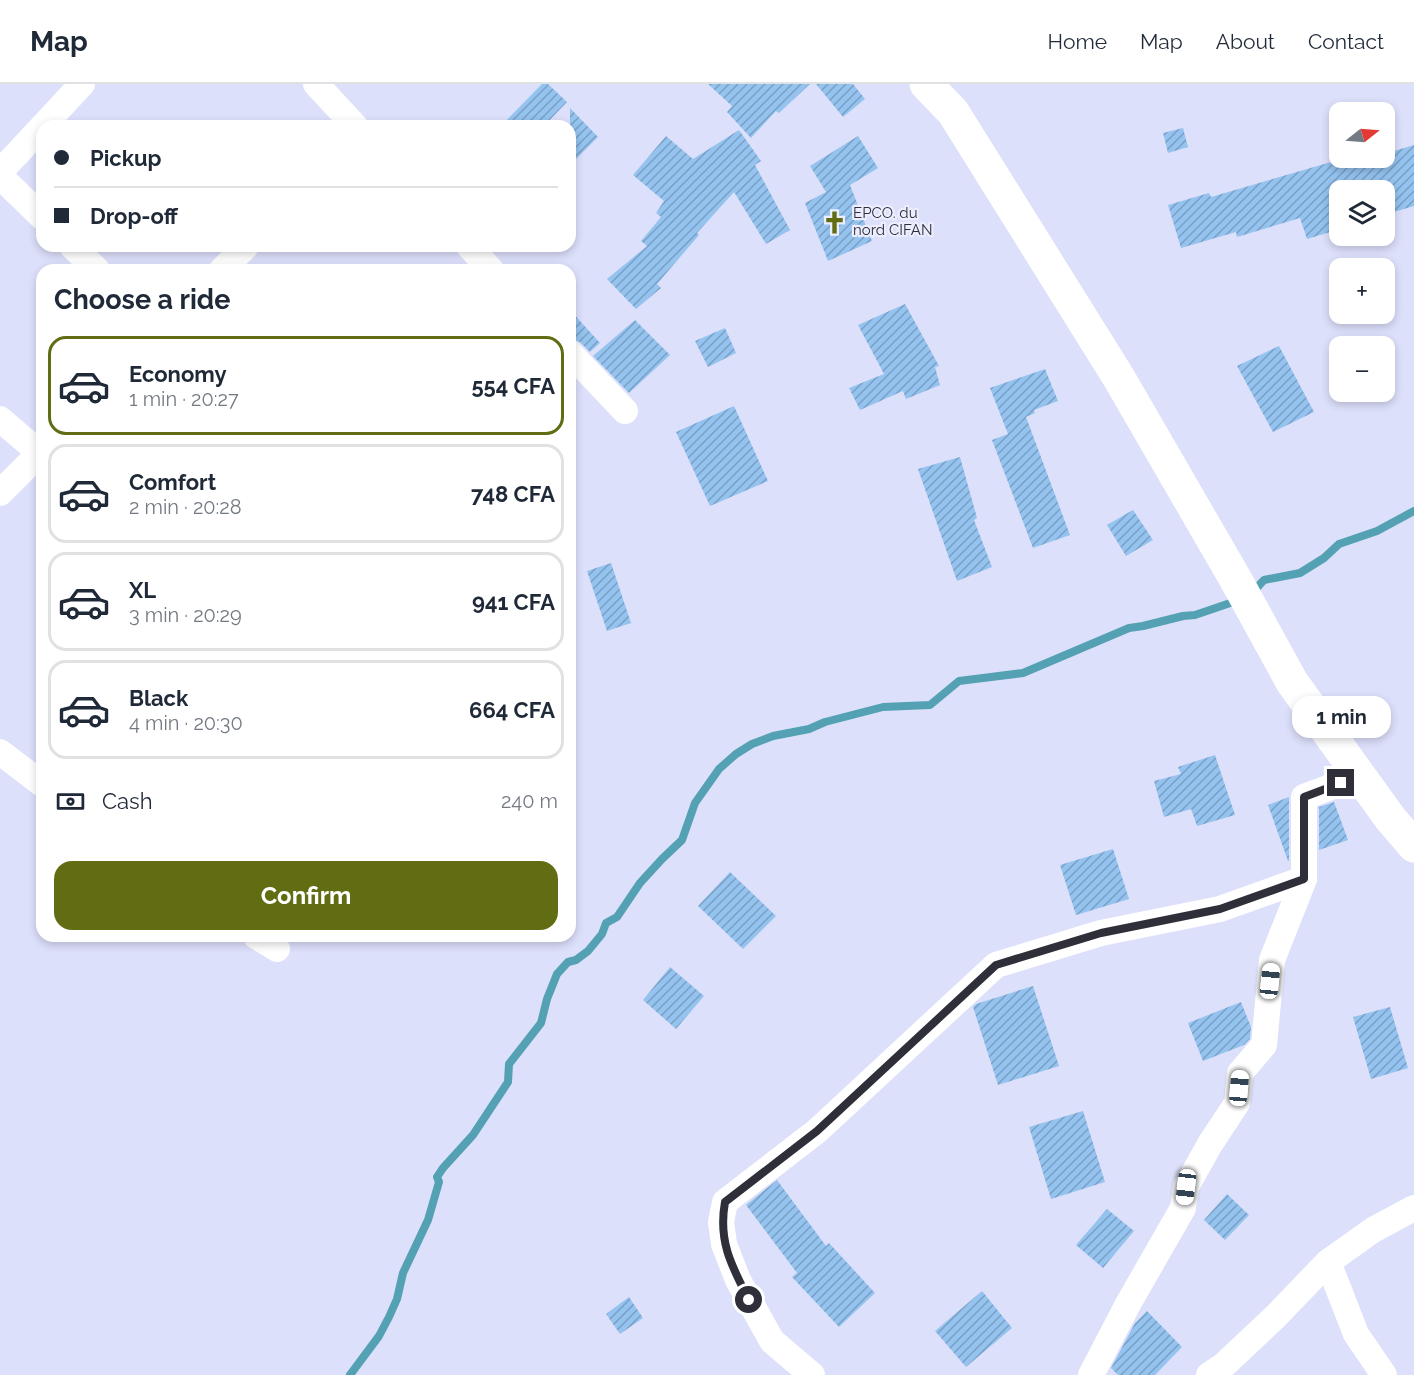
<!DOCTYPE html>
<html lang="en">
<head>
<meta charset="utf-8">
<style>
  :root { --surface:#fff; --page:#f6f6f7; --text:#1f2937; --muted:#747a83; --line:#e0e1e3; --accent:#626c12 }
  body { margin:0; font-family:Raleway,sans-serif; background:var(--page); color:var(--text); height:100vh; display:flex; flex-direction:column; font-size:22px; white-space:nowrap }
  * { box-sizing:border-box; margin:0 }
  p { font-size:20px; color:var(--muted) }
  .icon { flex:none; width:33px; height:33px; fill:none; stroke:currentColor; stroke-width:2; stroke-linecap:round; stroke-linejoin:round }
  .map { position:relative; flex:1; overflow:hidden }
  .sheet { position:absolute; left:36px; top:180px; width:540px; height:678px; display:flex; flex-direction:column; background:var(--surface); border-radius:18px; box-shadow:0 3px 9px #0003 }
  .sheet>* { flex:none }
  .banner { position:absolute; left:36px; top:36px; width:540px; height:132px; border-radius:18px; box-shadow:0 3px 9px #0003; display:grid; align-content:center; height:132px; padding:0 18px; background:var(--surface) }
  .needle { width:39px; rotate:73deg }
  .controls { position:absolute; left:1329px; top:18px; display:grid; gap:12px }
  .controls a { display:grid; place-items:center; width:66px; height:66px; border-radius:12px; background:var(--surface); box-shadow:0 3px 9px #0003; font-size:30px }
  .end { position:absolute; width:27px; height:27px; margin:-14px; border:8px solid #2e2f39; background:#fff; box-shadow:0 0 0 3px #fff }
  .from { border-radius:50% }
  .bubble { position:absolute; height:42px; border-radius:18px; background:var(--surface); box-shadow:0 3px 9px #0003; font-size:20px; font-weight:700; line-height:42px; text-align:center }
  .car { position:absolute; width:18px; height:36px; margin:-18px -9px; border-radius:8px; box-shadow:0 0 4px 2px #0007; background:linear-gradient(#fff 24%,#345 0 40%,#fff 0 76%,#345 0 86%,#fff 0) }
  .banner b { display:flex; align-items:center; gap:21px; height:57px; font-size:22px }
  .banner b+b { border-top:2px solid var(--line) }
  .banner i { width:15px; height:15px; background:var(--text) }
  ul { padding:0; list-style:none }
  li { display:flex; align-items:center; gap:18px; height:99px; margin:0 12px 9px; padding:0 6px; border:3px solid var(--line); border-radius:18px }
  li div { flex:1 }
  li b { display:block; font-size:22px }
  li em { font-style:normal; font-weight:700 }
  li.current { border-color:var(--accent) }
  li>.icon { width:54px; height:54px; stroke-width:1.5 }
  h2 { padding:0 18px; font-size:27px; line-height:72px }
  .pay { display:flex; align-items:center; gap:15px; height:66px; padding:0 18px; font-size:22px }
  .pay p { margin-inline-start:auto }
  .cta { display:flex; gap:12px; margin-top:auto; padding:12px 18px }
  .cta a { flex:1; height:69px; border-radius:18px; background:var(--accent); color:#fff; font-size:24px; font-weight:700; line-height:69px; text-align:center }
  header { display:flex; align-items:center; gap:36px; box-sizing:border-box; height:84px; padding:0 30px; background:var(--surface); border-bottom:2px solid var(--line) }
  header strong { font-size:28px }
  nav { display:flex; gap:33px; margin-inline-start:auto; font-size:21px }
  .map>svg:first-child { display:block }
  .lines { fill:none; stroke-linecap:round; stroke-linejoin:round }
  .stream { stroke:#53a1b3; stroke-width:8 }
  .building { fill:url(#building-hatch) }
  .minor { stroke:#fff; stroke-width:26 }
  .tertiary { stroke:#fff; stroke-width:33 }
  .route { stroke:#2e2f39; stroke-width:8 }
  .labels { text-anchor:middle; stroke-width:4.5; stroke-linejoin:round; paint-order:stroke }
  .poi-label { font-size:15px; fill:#2e2f39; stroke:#eceeff; text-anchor:start }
</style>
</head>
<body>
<header>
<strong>Map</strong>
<nav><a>Home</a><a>Map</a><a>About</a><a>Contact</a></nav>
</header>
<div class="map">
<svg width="1414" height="1291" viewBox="0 0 1414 1291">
  <defs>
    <pattern id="building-hatch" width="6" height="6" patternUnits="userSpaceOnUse" patternTransform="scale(1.5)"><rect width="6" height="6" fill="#94c3f0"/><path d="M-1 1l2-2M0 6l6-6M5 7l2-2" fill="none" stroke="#799fc3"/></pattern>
  </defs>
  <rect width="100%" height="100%" fill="#dde0fb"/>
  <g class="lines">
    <g class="stream">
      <polyline points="1252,509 1264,496 1300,489 1324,474 1339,460 1377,447 1414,427"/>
      <polyline points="350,1291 379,1252 389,1233 397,1215 403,1189 428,1136 439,1098 437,1093 443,1084 473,1051 508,998 509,980 541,939 547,915 557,890 568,878 576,876 588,867 602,850 606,839 617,833 640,799 662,775 682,756 695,719 719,685 736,670 752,660 773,652 809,645 825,638 883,623 930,621 959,597 1023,589 1129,544 1143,542 1183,532 1195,531 1239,516"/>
    </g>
  </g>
  <g class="building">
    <polygon points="542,0 548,0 567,18 544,42 501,42"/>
    <polygon points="708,0 810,0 779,29 776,27 751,54 727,28 732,22"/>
    <polygon points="816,0 853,0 865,15 843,33"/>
    <polygon points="570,24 598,53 570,81"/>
    <polygon points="1183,44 1188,63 1168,69 1163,49"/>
    <polygon points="739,46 761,77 755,81 790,146 766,160 734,108 697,149 699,151 657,200 661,204 636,225 607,195 647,162 641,157 661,133 656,129 664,117 633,91 666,52 693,75"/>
    <polygon points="858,52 878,84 850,101 872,157 828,177 805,119 826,108 810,82"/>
    <polygon points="1414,61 1414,122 1384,131 1384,106 1340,106 1340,145 1307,155 1300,134 1237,153 1236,148 1181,164 1168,121 1209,109 1211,113 1345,74 1384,74 1384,70"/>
    <polygon points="905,220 939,282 935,283 940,301 906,315 903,307 860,326 849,304 884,290 858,241"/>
    <polygon points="570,226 600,259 590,268 580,258 570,254"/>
    <polygon points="635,236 670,271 629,309 593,272"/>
    <polygon points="725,244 736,269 708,283 695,257"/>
    <polygon points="1279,262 1314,328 1273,348 1237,282"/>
    <polygon points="1045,285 1058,317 1034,326 1035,329 1026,333 1070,451 1033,464 992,356 1008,350 990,304"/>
    <polygon points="734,322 768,397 710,422 676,348"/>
    <polygon points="960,373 977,434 974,436 992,483 957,497 918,385"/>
    <polygon points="1133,426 1153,456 1126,472 1107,441"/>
    <polygon points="611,479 631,539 607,547 587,487"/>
    <polygon points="1215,671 1235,731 1197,742 1191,725 1164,733 1154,697 1181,690 1178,683"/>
    <polygon points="1289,713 1289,777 1288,777 1268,721"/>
    <polygon points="1334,718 1348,756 1319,766 1319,723"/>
    <polygon points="1113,765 1129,815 1076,831 1060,781"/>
    <polygon points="730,788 776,832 743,865 698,822"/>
    <polygon points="670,883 704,912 676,945 643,916"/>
    <polygon points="1033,902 1059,982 998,1001 973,923 976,920"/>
    <polygon points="1241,918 1251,943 1250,955 1244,961 1203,977 1188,939"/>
    <polygon points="1390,923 1408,984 1371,995 1353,933"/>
    <polygon points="1083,1027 1105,1098 1051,1115 1029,1043"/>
    <polygon points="777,1096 826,1162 829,1159 875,1209 839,1243 792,1193 797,1189 746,1121"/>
    <polygon points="1227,1110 1249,1131 1225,1156 1204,1136"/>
    <polygon points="1107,1125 1134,1147 1103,1184 1076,1161"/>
    <polygon points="982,1207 1012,1244 966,1283 935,1247"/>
    <polygon points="629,1213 643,1234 620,1250 606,1230"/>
    <polygon points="1147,1227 1182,1263 1155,1291 1118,1291 1111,1284 1135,1239"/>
  </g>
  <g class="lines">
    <g class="minor">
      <polyline points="316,0 355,42"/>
      <polyline points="43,42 82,0"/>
      <polyline points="0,88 42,43"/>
      <polyline points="0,92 42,133"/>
      <polyline points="72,162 97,186"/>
      <polyline points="469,162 491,186"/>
      <polyline points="222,186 246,162"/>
      <polyline points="570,269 625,327"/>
      <polyline points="0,335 42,371"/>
      <polyline points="0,409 42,367"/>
      <polyline points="0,668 42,700"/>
      <polyline points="256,852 277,865"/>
      <polyline points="1328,1178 1356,1250 1384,1291"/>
      <polyline points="812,1291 772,1257 738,1196 724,1160 721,1138 725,1118 817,1047 996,881 1101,849 1220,825 1304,795 1304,713 1360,692"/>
      <polyline points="1091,1291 1128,1220 1183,1124 1186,1103 1210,1060 1237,1019 1240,989 1264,961 1272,876 1304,795"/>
      <polyline points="1209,1291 1224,1281 1275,1233 1328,1178 1373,1146 1414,1124"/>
    </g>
    <polyline class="tertiary" points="926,0 953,28 1119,294 1236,496 1292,598 1390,734 1414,762"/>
  </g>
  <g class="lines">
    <path class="route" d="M749,1216C731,1181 718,1157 725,1118L817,1047L996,881L1101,849L1220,825L1304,795V713L1341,699"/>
  </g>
  <defs>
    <symbol id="church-bare" viewBox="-9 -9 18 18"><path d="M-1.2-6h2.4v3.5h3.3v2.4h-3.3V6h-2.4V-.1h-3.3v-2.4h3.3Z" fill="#626c12" stroke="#eceeff" stroke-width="2.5" paint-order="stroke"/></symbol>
  </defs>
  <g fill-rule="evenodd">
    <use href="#church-bare" x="818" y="122" width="33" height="33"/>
  </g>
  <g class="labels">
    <g class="poi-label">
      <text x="853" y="134">EPCO. du<tspan x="853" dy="17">nord CIFAN</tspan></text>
    </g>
  </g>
</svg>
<div class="controls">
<a><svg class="needle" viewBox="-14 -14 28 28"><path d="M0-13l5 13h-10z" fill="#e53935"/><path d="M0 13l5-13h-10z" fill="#747a83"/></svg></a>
<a><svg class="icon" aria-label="layers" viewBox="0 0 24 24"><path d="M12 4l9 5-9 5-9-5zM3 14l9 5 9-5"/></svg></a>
<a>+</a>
<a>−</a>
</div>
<i class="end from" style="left:749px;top:1216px"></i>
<i class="end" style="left:1341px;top:699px"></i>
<div class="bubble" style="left:1292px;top:612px;width:99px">1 min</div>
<i class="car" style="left:1270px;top:897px;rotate:6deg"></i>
<i class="car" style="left:1239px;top:1004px;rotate:5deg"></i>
<i class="car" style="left:1186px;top:1103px;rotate:187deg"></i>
<div class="banner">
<b><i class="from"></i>Pickup</b>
<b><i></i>Drop-off</b>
</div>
<section class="sheet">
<h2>Choose a ride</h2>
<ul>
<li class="current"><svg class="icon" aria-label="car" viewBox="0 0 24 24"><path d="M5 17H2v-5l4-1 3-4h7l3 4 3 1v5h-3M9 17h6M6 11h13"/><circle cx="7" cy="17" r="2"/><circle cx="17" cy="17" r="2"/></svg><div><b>Economy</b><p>1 min · 20:27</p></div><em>554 CFA</em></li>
<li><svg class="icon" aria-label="car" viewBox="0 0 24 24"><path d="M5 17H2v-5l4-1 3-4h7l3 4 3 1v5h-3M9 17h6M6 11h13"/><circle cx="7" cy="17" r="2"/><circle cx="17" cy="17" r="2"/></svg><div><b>Comfort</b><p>2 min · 20:28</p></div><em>748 CFA</em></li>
<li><svg class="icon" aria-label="car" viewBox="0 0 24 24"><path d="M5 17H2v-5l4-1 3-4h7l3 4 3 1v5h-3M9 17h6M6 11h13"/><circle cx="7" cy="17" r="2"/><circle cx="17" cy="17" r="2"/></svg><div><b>XL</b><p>3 min · 20:29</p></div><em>941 CFA</em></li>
<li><svg class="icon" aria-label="car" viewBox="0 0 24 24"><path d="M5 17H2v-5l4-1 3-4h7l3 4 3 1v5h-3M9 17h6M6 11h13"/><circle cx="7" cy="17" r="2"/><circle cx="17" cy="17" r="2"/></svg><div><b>Black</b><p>4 min · 20:30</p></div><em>664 CFA</em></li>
</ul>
<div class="pay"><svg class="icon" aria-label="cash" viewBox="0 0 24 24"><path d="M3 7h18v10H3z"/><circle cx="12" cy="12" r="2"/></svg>Cash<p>240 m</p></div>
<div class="cta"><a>Confirm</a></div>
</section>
</div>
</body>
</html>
